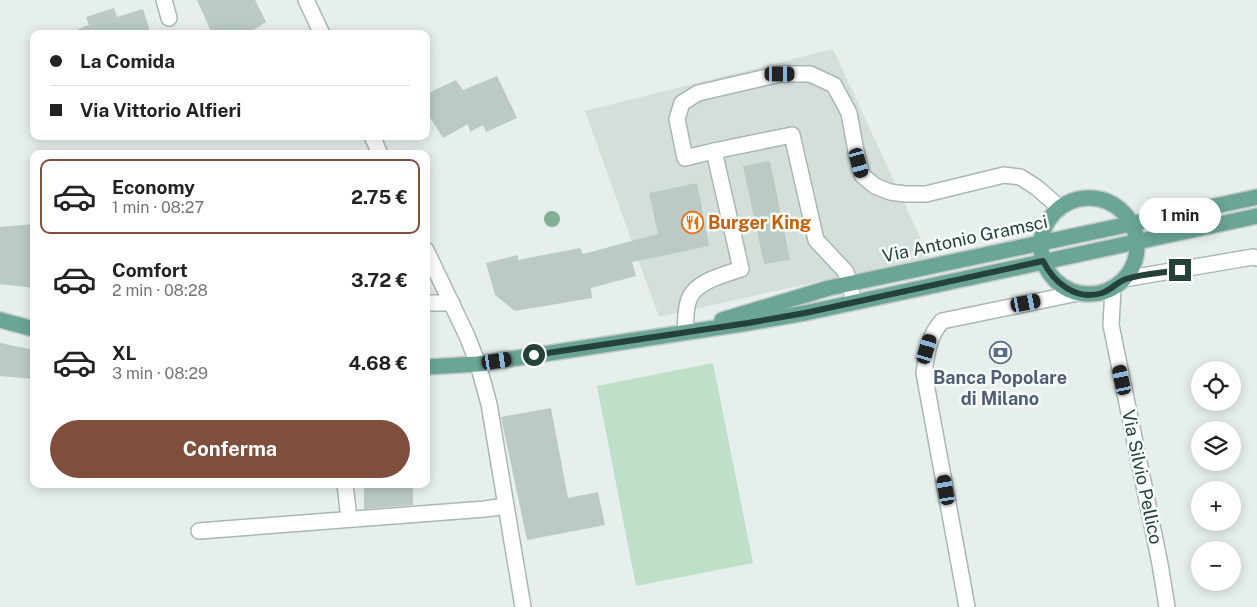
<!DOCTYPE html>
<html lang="it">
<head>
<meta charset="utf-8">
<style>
  :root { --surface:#fff; --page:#f2f2f2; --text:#222; --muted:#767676; --line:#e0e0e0; --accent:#804e3d }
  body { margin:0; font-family:"Public Sans",sans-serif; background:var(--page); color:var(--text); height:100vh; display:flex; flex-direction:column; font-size:19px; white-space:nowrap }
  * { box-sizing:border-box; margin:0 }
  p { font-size:16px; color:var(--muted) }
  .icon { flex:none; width:28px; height:28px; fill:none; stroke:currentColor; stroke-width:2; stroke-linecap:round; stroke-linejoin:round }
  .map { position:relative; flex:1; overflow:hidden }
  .drawer { position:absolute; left:30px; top:150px; width:400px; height:338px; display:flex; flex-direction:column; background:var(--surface); border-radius:10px; box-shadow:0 2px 12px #0003 }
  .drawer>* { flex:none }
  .top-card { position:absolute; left:30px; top:30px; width:400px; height:110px; border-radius:10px; box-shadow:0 2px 12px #0003; display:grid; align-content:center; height:110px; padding:0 20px; background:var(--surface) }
  .controls { position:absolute; left:1191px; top:361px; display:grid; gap:10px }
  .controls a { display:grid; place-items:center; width:50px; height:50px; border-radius:50%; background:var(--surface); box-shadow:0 2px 12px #0003; font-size:25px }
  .end { position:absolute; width:22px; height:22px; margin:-11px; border:6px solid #24423a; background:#fff; box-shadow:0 0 0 2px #fff }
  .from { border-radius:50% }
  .bubble { position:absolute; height:35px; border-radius:18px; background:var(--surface); box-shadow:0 2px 12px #0003; font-size:16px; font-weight:700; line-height:35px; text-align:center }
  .car { position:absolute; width:15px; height:30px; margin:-15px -8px; border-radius:6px; box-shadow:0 0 4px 1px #0007; background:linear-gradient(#222 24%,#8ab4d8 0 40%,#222 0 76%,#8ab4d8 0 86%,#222 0) }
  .top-card b { display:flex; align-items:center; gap:18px; height:48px; font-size:19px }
  .top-card b+b { border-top:1px solid var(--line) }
  .top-card i { width:12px; height:12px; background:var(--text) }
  ul { padding:9px 0 0; list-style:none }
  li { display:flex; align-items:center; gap:15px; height:75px; margin:0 10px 8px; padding:0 10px; border:2px solid transparent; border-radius:10px }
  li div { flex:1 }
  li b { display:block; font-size:19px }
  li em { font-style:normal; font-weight:700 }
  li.on { border-color:var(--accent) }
  li>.icon { width:45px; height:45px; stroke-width:1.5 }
  .button { display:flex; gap:10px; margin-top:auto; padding:10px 20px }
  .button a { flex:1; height:58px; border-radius:30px; background:var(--accent); color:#fff; font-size:20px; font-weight:700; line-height:58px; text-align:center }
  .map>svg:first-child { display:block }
  .built { fill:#d4dfda }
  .green { fill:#bfe0c8 }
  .building { fill:#bbcac4 }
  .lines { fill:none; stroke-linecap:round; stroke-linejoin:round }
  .minor-casing { stroke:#a8b8b2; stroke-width:18 }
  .major-casing { stroke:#c2cac8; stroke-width:18 }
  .minor { stroke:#fff; stroke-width:15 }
  .major { stroke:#6aa596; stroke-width:15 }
  .tree { fill:#80af93 }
  .route { stroke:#24423a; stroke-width:6 }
  .labels { text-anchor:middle; stroke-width:5; stroke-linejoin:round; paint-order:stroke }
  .food-label { font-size:18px; font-weight:bold; fill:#c56008; stroke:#f7fbf9; text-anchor:start }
  .street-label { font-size:18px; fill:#24423a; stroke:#f7fbf9 }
  .service-label { font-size:18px; font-weight:bold; fill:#4e5e75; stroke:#f7fbf9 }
</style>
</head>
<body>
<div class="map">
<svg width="1257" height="607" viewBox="0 0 1257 607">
  <rect width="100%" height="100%" fill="#e6efeb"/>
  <polygon class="built" points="833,49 929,257 659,317 585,111"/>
  <polygon class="green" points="713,363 753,563 636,586 597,386"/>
  <g class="building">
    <polygon points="197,0 255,0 266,22 247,34 212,34"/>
    <polygon points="114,8 117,17 143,9 151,34 78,34 78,29 89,25 86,17"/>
    <polygon points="497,76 517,118 486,132 483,125 470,132 468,124 443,138 426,111 426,94 456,80 463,90"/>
    <polygon points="770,161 790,260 764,264 743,166"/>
    <polygon points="697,183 709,246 632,262 636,276 591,288 592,298 515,311 495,295 486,263 518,255 518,260 580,248 583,254 658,234 649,193"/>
    <polygon points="34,224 34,288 0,284 0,227"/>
    <polygon points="0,343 34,350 34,379 0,376"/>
    <polygon points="551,408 568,498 598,492 605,525 527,540 501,417"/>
    <polygon points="364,484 413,484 413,505 364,509"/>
  </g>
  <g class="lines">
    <defs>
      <g id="minor">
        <polyline points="164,0 169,18"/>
        <polyline points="306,0 322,34"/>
        <polyline points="372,136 380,154"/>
        <polyline points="714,151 685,158 677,119 682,103 698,93 780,74 810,74 834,85 849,113 856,151 862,175 875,186 890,192 905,194 926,194 1004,175 1020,177 1036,187 1059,207"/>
        <polyline points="426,250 467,336 478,364 489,404 523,607"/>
        <polyline points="1124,279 1253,257 1257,258"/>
        <polyline points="1113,288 1111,325 1160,564 1167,607"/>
        <polyline points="426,303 452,303"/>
        <path d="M685,332C686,321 685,306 690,297C697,281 726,274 741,269L714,151L792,135L816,240L846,272L854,302"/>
        <polyline points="345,484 349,519"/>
        <polyline points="199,531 485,509 506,506"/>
        <path d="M967,607L924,373C927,353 928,337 942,321L1078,293"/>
      </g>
      <g id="major">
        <circle cx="1089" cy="246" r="48"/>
        <polyline points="0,320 34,329"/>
        <polyline points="722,320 829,288 1257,197"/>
        <polyline points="426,367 478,364 748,323 805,313 1257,216"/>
      </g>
    </defs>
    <use href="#minor" class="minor-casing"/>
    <use href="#major" class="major-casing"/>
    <use href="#minor" class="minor"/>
    <use href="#major" class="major"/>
  </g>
  <circle class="tree" cx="552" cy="219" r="8"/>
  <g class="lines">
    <path class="route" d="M534,355L748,323L805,313L1043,261C1054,283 1076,301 1102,293C1111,290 1117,282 1126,279C1142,274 1162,273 1180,270"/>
  </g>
  <defs>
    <symbol id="restaurant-ring" viewBox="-11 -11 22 22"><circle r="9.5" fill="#f7fbf9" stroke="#e8710a" stroke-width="1.5"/><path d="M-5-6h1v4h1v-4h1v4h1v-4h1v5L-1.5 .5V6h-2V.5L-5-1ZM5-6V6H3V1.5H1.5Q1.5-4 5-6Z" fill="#e8710a"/></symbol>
    <symbol id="bank-ring" viewBox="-11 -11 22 22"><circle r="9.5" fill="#f7fbf9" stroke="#5c6f8a" stroke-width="1.5"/><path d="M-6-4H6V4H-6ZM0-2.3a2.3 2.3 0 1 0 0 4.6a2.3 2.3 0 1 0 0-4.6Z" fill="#5c6f8a"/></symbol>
  </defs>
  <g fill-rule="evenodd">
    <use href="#restaurant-ring" x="680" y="210" width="25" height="25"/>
    <use href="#bank-ring" x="988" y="340" width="25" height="25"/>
  </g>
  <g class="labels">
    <g class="food-label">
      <text x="708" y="229">Burger King</text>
    </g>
    <g class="street-label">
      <text transform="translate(965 239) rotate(-12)" y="6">Via Antonio Gramsci</text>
      <text transform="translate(1142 477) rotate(78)" y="6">Via Silvio Pellico</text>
    </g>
    <g class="service-label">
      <text x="1000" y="384">Banca Popolare<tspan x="1000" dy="21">di Milano</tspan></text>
    </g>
  </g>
</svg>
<div class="controls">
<a><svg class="icon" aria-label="locate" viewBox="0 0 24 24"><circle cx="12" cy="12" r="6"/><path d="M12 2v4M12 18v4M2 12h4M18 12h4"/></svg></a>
<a><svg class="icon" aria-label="layers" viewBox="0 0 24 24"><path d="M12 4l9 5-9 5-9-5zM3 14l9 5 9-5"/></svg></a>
<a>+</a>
<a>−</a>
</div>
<i class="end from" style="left:534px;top:355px"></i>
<i class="end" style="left:1180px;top:270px"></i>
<div class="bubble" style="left:1139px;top:198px;width:82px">1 min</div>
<i class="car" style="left:780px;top:74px;rotate:90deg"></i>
<i class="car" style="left:859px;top:163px;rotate:165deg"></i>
<i class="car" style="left:1026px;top:303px;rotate:79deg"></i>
<i class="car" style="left:927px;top:349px;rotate:17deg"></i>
<i class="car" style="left:497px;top:361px;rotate:81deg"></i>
<i class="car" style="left:1122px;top:380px;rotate:348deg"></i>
<i class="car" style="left:946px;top:490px;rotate:350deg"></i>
<div class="top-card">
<b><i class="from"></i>La Comida</b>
<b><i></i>Via Vittorio Alfieri</b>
</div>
<section class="drawer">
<ul>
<li class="on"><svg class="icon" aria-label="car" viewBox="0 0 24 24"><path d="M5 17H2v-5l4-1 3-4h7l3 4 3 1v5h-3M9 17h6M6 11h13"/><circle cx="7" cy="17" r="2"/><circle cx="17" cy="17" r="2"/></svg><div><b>Economy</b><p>1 min · 08:27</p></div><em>2.75 €</em></li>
<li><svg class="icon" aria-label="car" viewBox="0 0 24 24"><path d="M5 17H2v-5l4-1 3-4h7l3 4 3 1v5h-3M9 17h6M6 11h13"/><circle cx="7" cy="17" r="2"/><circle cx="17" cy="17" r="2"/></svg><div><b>Comfort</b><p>2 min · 08:28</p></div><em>3.72 €</em></li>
<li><svg class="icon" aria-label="car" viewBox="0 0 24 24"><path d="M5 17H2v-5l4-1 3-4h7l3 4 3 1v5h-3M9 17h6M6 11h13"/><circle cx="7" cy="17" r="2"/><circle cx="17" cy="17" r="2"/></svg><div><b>XL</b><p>3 min · 08:29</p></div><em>4.68 €</em></li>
</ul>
<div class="button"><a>Conferma</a></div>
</section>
</div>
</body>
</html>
